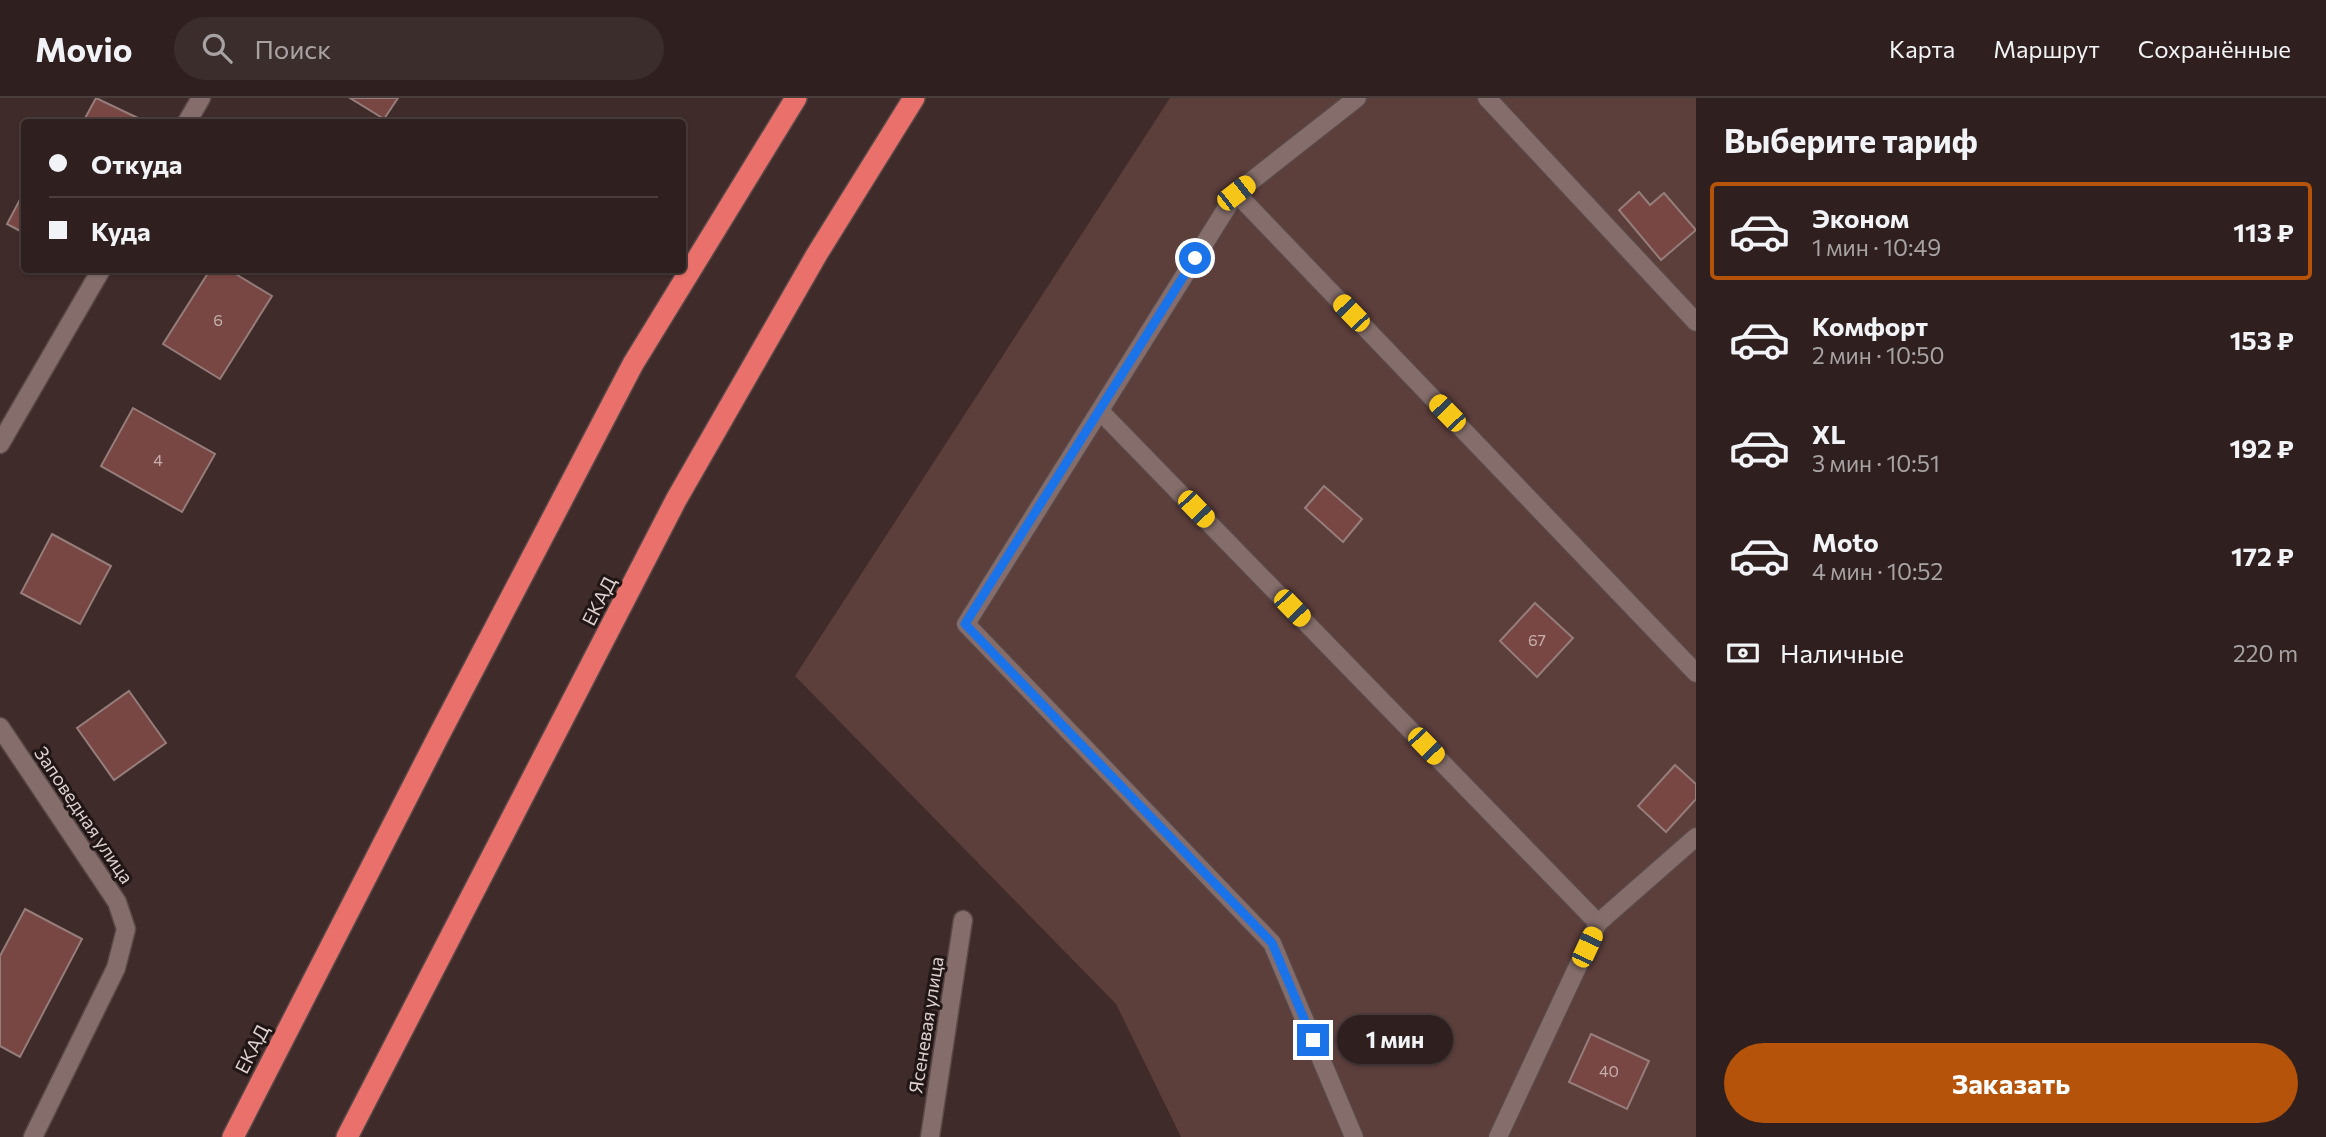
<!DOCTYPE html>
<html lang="ru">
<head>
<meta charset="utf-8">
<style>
  :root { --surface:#2f201f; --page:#3b2d2c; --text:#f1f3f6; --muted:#a7a3a4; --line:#4a3e3d; --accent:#b45309 }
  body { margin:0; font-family:Commissioner,sans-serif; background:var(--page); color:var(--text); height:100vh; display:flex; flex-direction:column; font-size:26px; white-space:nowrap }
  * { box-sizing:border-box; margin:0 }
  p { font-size:23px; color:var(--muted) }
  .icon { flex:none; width:38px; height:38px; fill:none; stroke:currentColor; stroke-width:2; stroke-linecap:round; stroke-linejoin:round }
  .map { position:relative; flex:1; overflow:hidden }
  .details { display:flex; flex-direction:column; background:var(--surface); width:630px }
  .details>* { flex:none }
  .top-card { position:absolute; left:21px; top:21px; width:665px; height:154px; border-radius:7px; box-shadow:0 2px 5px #0004,0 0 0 2px var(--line); display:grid; align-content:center; height:154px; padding:0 28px; background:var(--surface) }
  .end { position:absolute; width:32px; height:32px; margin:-16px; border:9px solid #1a73e8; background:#fff; box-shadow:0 0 0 4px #fff }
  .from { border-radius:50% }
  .bubble { position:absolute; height:49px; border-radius:24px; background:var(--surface); box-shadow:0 2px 5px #0004,0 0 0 2px var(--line); font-size:23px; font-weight:700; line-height:49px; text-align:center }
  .car { position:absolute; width:21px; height:42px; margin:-21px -10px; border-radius:9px; box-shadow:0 0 5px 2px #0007; background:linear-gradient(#f5c518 24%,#345 0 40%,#f5c518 0 76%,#345 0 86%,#f5c518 0) }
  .top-card b { display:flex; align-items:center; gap:24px; height:66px; font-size:26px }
  .top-card b+b { border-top:2px solid var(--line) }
  .top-card i { width:18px; height:18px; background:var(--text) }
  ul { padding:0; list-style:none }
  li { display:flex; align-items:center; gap:21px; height:98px; margin:0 14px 10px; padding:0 14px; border:4px solid transparent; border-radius:7px }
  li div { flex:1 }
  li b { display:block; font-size:26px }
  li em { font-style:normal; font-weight:700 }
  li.current { border-color:var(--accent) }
  li>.icon { width:63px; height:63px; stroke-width:1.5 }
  h2 { padding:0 28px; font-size:32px; line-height:84px }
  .pay { display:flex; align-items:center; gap:18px; height:77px; padding:0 28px; font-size:26px }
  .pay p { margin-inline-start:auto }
  .action { display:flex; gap:14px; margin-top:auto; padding:14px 28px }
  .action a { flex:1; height:80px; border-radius:42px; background:var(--accent); color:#fff; font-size:28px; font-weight:700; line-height:80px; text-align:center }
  header { display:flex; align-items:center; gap:42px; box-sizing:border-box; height:98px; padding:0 35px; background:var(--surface); border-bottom:2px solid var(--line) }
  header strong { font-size:33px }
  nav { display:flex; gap:38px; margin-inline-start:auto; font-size:24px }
  .search { width:490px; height:63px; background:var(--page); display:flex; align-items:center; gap:18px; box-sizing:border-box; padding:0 24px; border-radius:38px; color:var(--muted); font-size:26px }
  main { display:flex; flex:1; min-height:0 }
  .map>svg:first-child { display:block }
  .green { fill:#5c3e3b }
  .building { fill:#794743; stroke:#957d7b; stroke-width:2 }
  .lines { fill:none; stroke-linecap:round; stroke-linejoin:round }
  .minor-casing { stroke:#594847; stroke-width:21 }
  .highway-casing { stroke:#594847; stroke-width:24 }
  .minor { stroke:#846d6b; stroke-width:18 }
  .highway { stroke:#ea716b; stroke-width:21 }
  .route { stroke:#1a73e8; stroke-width:9 }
  .labels { text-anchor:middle; stroke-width:6; stroke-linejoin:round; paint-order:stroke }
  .number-label { font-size:16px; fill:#c5aeac }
  .street-label { font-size:19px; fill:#ded0cf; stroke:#1f1615 }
</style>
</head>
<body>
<header>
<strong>Movio</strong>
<div class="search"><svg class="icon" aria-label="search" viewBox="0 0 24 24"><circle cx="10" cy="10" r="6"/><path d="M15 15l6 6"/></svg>Поиск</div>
<nav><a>Карта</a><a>Маршрут</a><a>Сохранённые</a></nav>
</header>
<main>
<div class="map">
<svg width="1696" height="1039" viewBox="0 0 1696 1039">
  <rect width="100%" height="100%" fill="#3f2b29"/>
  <polygon class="green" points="1170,0 1696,0 1696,1039 1181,1039 1116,906 795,578"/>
  <g class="building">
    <polygon points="96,0 138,20 136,24 83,24"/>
    <polygon points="350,0 398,0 384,21"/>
    <polygon points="24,94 24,135 7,126"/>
    <polygon points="1639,94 1650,107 1664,95 1696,132 1661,162 1619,112"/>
    <polygon points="210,172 229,172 272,198 220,281 163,246"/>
    <polygon points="133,310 215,356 182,414 101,368"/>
    <polygon points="1324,388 1362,421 1343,444 1305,410"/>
    <polygon points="52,436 111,468 80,526 21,495"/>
    <polygon points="1535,505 1573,540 1537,579 1500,543"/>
    <polygon points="129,593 166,645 114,682 77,630"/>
    <polygon points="1675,667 1696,686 1696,701 1666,734 1638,708"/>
    <polygon points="25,811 82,841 20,959 0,948 0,858"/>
    <polygon points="1591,936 1649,963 1627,1011 1569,984"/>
  </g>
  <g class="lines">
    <defs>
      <g id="minor">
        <polyline points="1357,0 1236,95 1696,575"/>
        <polyline points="1487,0 1696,224"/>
        <polyline points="187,24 201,0"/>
        <polyline points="1236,95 966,526 1272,845 1354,1039"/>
        <polyline points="1100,313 1598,825"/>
        <polyline points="0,346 101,172"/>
        <polyline points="0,629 117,804 126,831 116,870 33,1039"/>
        <polyline points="930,1039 963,822"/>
        <polyline points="1498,1039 1598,825 1696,739"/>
      </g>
      <g id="highway">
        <polyline points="233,1039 438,639 633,266 796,0"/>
        <polyline points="347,1039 676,402 817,156 914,0"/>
      </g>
    </defs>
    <use href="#minor" class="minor-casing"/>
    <use href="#highway" class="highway-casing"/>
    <use href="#minor" class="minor"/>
    <use href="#highway" class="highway"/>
  </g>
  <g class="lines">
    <polyline class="route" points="1195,160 965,526 1272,845 1313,942"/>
  </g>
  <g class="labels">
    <g class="number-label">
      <text x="218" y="228">6</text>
      <text x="158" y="368">4</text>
      <text x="1537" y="548">67</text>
      <text x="1609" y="979">40</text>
    </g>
    <g class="street-label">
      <text transform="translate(599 503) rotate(-63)" y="7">ЕКАД</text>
      <text transform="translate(84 717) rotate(56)" y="7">Заповедная улица</text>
      <text transform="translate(926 927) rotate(-81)" y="7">Ясеневая улица</text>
      <text transform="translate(252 951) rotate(-63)" y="7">ЕКАД</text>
    </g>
  </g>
</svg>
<i class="end from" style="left:1195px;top:160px"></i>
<i class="end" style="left:1313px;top:942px"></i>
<div class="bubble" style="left:1337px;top:917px;width:116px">1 мин</div>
<i class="car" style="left:1236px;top:95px;rotate:52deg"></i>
<i class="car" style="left:1351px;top:215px;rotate:316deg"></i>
<i class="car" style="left:1447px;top:315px;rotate:316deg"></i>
<i class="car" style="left:1196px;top:411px;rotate:136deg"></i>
<i class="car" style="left:1292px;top:510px;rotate:136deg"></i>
<i class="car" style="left:1426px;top:648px;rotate:136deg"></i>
<i class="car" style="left:1587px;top:849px;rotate:25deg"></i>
<div class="top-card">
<b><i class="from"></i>Откуда</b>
<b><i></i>Куда</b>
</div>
</div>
<section class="details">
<h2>Выберите тариф</h2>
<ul>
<li class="current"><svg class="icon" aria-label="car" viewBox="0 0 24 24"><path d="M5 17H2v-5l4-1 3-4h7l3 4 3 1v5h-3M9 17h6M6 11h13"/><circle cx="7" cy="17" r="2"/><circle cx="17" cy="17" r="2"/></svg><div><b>Эконом</b><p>1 мин · 10:49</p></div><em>113 ₽</em></li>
<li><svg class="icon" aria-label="car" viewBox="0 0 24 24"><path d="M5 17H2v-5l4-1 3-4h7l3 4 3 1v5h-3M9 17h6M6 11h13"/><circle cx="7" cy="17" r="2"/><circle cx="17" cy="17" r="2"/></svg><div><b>Комфорт</b><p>2 мин · 10:50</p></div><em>153 ₽</em></li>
<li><svg class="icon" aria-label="car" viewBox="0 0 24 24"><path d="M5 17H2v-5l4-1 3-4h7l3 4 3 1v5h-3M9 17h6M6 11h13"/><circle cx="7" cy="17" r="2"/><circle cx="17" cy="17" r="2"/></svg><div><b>XL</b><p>3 мин · 10:51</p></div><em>192 ₽</em></li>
<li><svg class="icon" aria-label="car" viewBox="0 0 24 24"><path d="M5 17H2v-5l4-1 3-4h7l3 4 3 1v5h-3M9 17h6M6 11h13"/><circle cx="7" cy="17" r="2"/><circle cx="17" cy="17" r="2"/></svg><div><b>Moto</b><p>4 мин · 10:52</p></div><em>172 ₽</em></li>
</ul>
<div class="pay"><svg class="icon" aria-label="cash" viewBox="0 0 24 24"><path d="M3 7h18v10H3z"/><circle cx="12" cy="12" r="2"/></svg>Наличные<p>220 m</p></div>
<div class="action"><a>Заказать</a></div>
</section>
</main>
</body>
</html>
